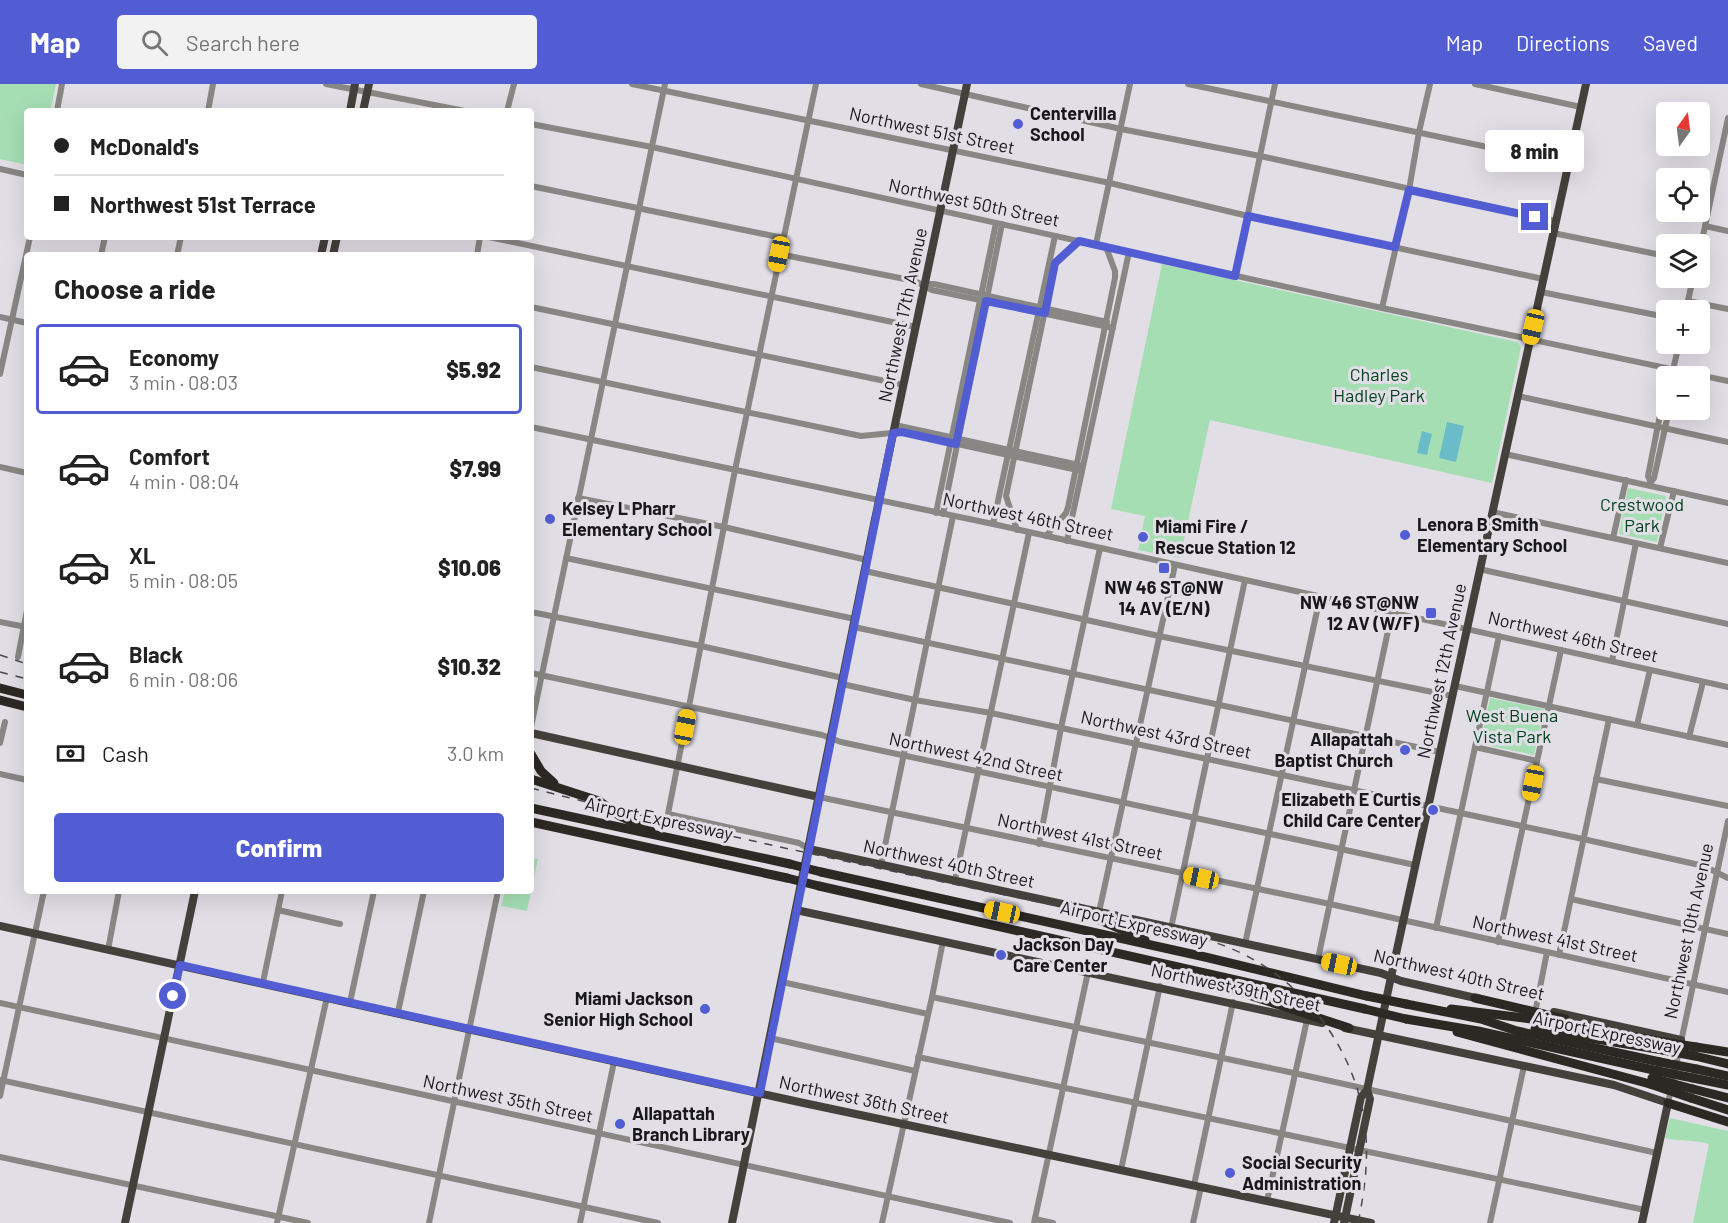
<!DOCTYPE html>
<html lang="en">
<head>
<meta charset="utf-8">
<style>
  :root { --surface:#fff; --page:#f2f2f2; --text:#222; --muted:#767676; --line:#e0e0e0; --accent:#525dd3 }
  body { margin:0; font-family:Barlow,sans-serif; background:var(--page); color:var(--text); height:100vh; display:flex; flex-direction:column; font-size:22px; white-space:nowrap }
  * { box-sizing:border-box; margin:0 }
  p { font-size:20px; color:var(--muted) }
  .icon { flex:none; width:33px; height:33px; fill:none; stroke:currentColor; stroke-width:2; stroke-linecap:round; stroke-linejoin:round }
  .map { position:relative; flex:1; overflow:hidden }
  .side { position:absolute; left:24px; top:168px; width:510px; height:642px; display:flex; flex-direction:column; background:var(--surface); border-radius:6px; box-shadow:0 6px 24px #0002 }
  .side>* { flex:none }
  .banner { position:absolute; left:24px; top:24px; width:510px; height:132px; border-radius:6px; box-shadow:0 6px 24px #0002; display:grid; align-content:center; height:132px; padding:0 30px; background:var(--surface) }
  .needle { width:39px; rotate:14deg }
  .controls { position:absolute; left:1656px; top:18px; display:grid; gap:12px }
  .controls a { display:grid; place-items:center; width:54px; height:54px; border-radius:6px; background:var(--surface); box-shadow:0 6px 24px #0002; font-size:30px }
  .end { position:absolute; width:27px; height:27px; margin:-14px; border:8px solid #525dd3; background:#fff; box-shadow:0 0 0 3px #fff }
  .from { border-radius:50% }
  .bubble { position:absolute; height:42px; border-radius:6px; background:var(--surface); box-shadow:0 6px 24px #0002; font-size:20px; font-weight:800; line-height:42px; text-align:center }
  .car { position:absolute; width:18px; height:36px; margin:-18px -9px; border-radius:8px; box-shadow:0 0 4px 2px #0007; background:linear-gradient(#f5c518 24%,#345 0 40%,#f5c518 0 76%,#345 0 86%,#f5c518 0) }
  .banner b { display:flex; align-items:center; gap:21px; height:57px; font-size:22px }
  .banner b+b { border-top:2px solid var(--line) }
  .banner i { width:15px; height:15px; background:var(--text) }
  ul { padding:0; list-style:none }
  li { display:flex; align-items:center; gap:18px; height:90px; margin:0 12px 9px; padding:0 18px; border:3px solid transparent; border-radius:6px }
  li div { flex:1 }
  li b { display:block; font-size:22px }
  li em { font-style:normal; font-weight:800 }
  li.current { border-color:var(--accent) }
  li>.icon { width:54px; height:54px; stroke-width:1.5 }
  h2 { padding:0 30px; font-size:27px; line-height:72px }
  .pay { display:flex; align-items:center; gap:15px; height:66px; padding:0 30px; font-size:22px }
  .pay p { margin-inline-start:auto }
  .cta { display:flex; gap:12px; margin-top:auto; padding:12px 30px }
  .cta a { flex:1; height:69px; border-radius:6px; background:var(--accent); color:#fff; font-size:24px; font-weight:800; line-height:69px; text-align:center }
  header { display:flex; align-items:center; gap:36px; box-sizing:border-box; height:84px; padding:0 30px; background:var(--accent); color:#fff }
  header strong { font-size:28px }
  nav { display:flex; gap:33px; margin-inline-start:auto; font-size:21px }
  .search { width:420px; height:54px; background:var(--page); display:flex; align-items:center; gap:15px; box-sizing:border-box; padding:0 21px; border-radius:6px; color:var(--muted); font-size:22px }
  .map>svg:first-child { display:block }
  .green { fill:#a6deb4 }
  .water { fill:#6bbcc9 }
  .lines { fill:none; stroke-linecap:round; stroke-linejoin:round }
  .minor { stroke:#898784; stroke-width:6 }
  .major { stroke:#44403b; stroke-width:8 }
  .highway { stroke:#2c2823; stroke-width:9 }
  .rail { stroke:#49474b; stroke-width:1.5; stroke-dasharray:8 8; stroke-linecap:butt }
  .highway-bridge { stroke:#2c2823; stroke-width:9 }
  .route { stroke:#525dd3; stroke-width:8 }
  .poi-dot { fill:#525dd3; stroke:#e1dee6; stroke-width:2 }
  .labels { text-anchor:middle; stroke-width:6; stroke-linejoin:round; paint-order:stroke }
  .poi-label { font-size:18px; font-weight:bold; fill:#18171a; stroke:#e1dee6; text-anchor:start }
  .street-label { font-size:18px; fill:#18171a; stroke:#e1dee6 }
  .park-label { font-size:18px; fill:#00431e; stroke:#e1dee6 }
</style>
</head>
<body>
<header>
<strong>Map</strong>
<div class="search"><svg class="icon" aria-label="search" viewBox="0 0 24 24"><circle cx="10" cy="10" r="6"/><path d="M15 15l6 6"/></svg>Search here</div>
<nav><a>Map</a><a>Directions</a><a>Saved</a></nav>
</header>
<div class="map">
<svg width="1728" height="1139" viewBox="0 0 1728 1139">
  <rect width="100%" height="100%" fill="#e1dee6"/>
  <g class="green">
    <polygon points="0,0 56,0 50,27 27,27 27,81 0,75"/>
    <polygon points="1162,180 1517,258 1521,263 1492,399 1210,336 1180,474 1138,466 1145,432 1111,425"/>
    <polygon points="1628,404 1666,412 1657,458 1619,450"/>
    <polygon points="1490,614 1544,625 1534,671 1480,660"/>
    <polygon points="531,774 538,775 527,827 501,822 505,807 531,807"/>
    <path d="M1670,1034L1728,1047V1139H1693L1709,1060C1693,1055 1681,1058 1665,1054Z"/>
  </g>
  <g class="water">
    <polygon points="1447,338 1464,342 1456,378 1439,374"/>
    <polygon points="1422,347 1432,350 1427,371 1417,369"/>
  </g>
  <g class="lines">
    <g class="minor">
      <polyline points="326,0 465,27"/>
      <polyline points="632,0 1110,99 1248,132 1543,195"/>
      <polyline points="921,0 1121,45 1260,72 1556,137"/>
      <polyline points="1188,0 1568,80"/>
      <polyline points="1475,0 1581,23"/>
      <polyline points="57,27 62,0"/>
      <polyline points="208,27 213,0"/>
      <polyline points="507,27 514,0"/>
      <polyline points="531,40 652,63 1382,224 1728,297"/>
      <polyline points="0,85 27,91"/>
      <polyline points="531,102 783,154"/>
      <polyline points="1705,142 1728,147"/>
      <polyline points="1553,149 1666,172"/>
      <polyline points="489,153 916,243"/>
      <polyline points="1096,160 1130,0"/>
      <polyline points="1700,166 1728,34"/>
      <polyline points="779,170 915,197 932,206 1113,244"/>
      <polyline points="101,171 105,153"/>
      <polyline points="177,171 181,153"/>
      <polyline points="477,171 480,153"/>
      <polyline points="1235,192 1275,0"/>
      <polyline points="924,200 934,200 1107,238"/>
      <polyline points="1541,208 1666,233"/>
      <polyline points="1688,217 1728,225"/>
      <polyline points="531,223 904,301"/>
      <polyline points="1382,224 1409,106 1419,48 1430,0"/>
      <polyline points="1686,226 1693,194"/>
      <polyline points="0,233 27,239"/>
      <polyline points="531,283 861,352 902,348 1082,387"/>
      <polyline points="0,290 30,153"/>
      <polyline points="1674,292 1673,286 1679,260"/>
      <polyline points="1518,312 1728,358"/>
      <polyline points="895,341 1079,381"/>
      <polyline points="531,343 993,440 1728,603"/>
      <polyline points="1505,370 1728,419"/>
      <polyline points="0,383 27,389"/>
      <polyline points="1650,397 1648,392 1666,300"/>
      <polyline points="1649,401 1654,394 1669,326"/>
      <polyline points="578,414 724,443 867,476"/>
      <polyline points="1492,428 1728,479"/>
      <polyline points="936,429 996,139"/>
      <polyline points="943,430 1002,140"/>
      <polyline points="993,440 1055,152"/>
      <polyline points="1017,446 1006,412 1055,179 1079,157"/>
      <polyline points="1046,452 1066,429 1068,423 1115,194 1115,187 1106,163"/>
      <polyline points="1613,454 1626,396"/>
      <polyline points="1067,457 1129,168"/>
      <polyline points="1660,464 1674,407"/>
      <polyline points="566,474 855,535"/>
      <polyline points="1479,485 1728,540"/>
      <polyline points="865,487 1159,552 1452,612"/>
      <polyline points="531,528 701,562 843,594"/>
      <polyline points="0,538 26,543"/>
      <polyline points="854,543 1440,668"/>
      <polyline points="18,573 27,526"/>
      <polyline points="1612,577 1636,459"/>
      <polyline points="531,589 822,651 841,658 1415,781"/>
      <polyline points="842,600 915,616 991,629 1583,755 1704,782 1728,794"/>
      <polyline points="1455,602 1728,661"/>
      <polyline points="1637,641 1650,586"/>
      <polyline points="531,643 665,0"/>
      <polyline points="1689,653 1703,598"/>
      <polyline points="0,659 5,638"/>
      <polyline points="1475,663 1537,677"/>
      <polyline points="0,690 27,696"/>
      <polyline points="1596,695 1728,722"/>
      <polyline points="819,713 1330,820 1728,908"/>
      <polyline points="1039,760 1061,644 1100,464"/>
      <polyline points="809,765 799,759 668,730 735,386 816,0"/>
      <polyline points="881,781 953,432"/>
      <polyline points="955,796 1029,449"/>
      <polyline points="1571,815 1728,850"/>
      <polyline points="278,826 340,840"/>
      <polyline points="1099,828 1175,481"/>
      <polyline points="1171,844 1245,496"/>
      <polyline points="1436,844 1499,552"/>
      <polyline points="1498,858 1561,566"/>
      <polyline points="1245,860 1320,513"/>
      <polyline points="108,866 119,807"/>
      <polyline points="1559,871 1609,635"/>
      <polyline points="1318,875 1392,528"/>
      <polyline points="263,898 282,807"/>
      <polyline points="782,898 928,930"/>
      <polyline points="932,913 1294,989 1657,1069"/>
      <polyline points="350,918 374,807"/>
      <path d="M0,919C337,990 672,1068 1010,1139"/>
      <polyline points="1536,924 1547,868"/>
      <polyline points="398,928 424,807"/>
      <polyline points="770,954 915,987"/>
      <polyline points="918,973 1645,1126"/>
      <polyline points="0,996 658,1139"/>
      <polyline points="0,1012 44,807"/>
      <polyline points="1668,1019 1728,737"/>
      <polyline points="0,1073 308,1139"/>
      <polyline points="1121,1086 1160,902"/>
      <polyline points="1194,1101 1233,918"/>
      <polyline points="1267,1117 1307,936"/>
      <polyline points="1035,1135 1053,1139"/>
      <polyline points="277,1139 327,913"/>
      <polyline points="429,1139 498,807"/>
      <polyline points="580,1139 614,978"/>
      <polyline points="882,1139 932,913 943,857"/>
      <polyline points="1034,1139 1088,888"/>
      <polyline points="1193,1139 1201,1103"/>
      <polyline points="1490,1139 1524,982"/>
    </g>
    <g class="major">
      <polyline points="350,27 355,0"/>
      <polyline points="363,27 369,0"/>
      <polyline points="321,171 325,153"/>
      <polyline points="333,171 337,153"/>
      <polyline points="531,649 819,713"/>
      <polyline points="809,765 1381,889 1401,897 1480,915"/>
      <polyline points="796,826 1322,939"/>
      <polyline points="0,842 799,1018 1371,1139"/>
      <polyline points="1554,928 1681,956"/>
      <polyline points="1345,944 1614,1001 1668,1019 1642,1139"/>
      <polyline points="125,1139 195,807"/>
      <polyline points="732,1139 874,440 967,0"/>
      <polyline points="1334,1139 1361,1013 1367,1006"/>
      <polyline points="1344,1139 1370,1015 1367,1006 1391,893 1586,0"/>
    </g>
    <g class="highway">
      <polyline points="0,604 27,611"/>
      <polyline points="0,616 27,623"/>
      <polyline points="531,670 541,687 554,699"/>
      <polyline points="531,695 599,717 620,732 651,747"/>
      <polyline points="531,724 790,780"/>
      <polyline points="531,738 787,794"/>
      <polyline points="821,788 1205,873 1367,912"/>
      <polyline points="819,802 1365,925"/>
      <polyline points="1076,823 1095,834 1145,856"/>
      <polyline points="1210,895 1252,912 1349,944"/>
      <polyline points="1475,914 1565,935"/>
      <polyline points="1406,920 1481,935 1517,947 1660,978"/>
      <polyline points="1451,925 1524,934 1664,958"/>
      <polyline points="1406,935 1478,947 1658,987"/>
      <polyline points="1535,945 1663,966"/>
      <polyline points="1457,948 1650,1000"/>
      <polyline points="1696,963 1728,968"/>
      <polyline points="1695,972 1728,980"/>
      <polyline points="1696,985 1728,992"/>
      <polyline points="1693,994 1728,1001"/>
      <polyline points="1693,1005 1728,1014"/>
      <polyline points="1691,1014 1728,1026"/>
      <polyline points="1668,1019 1728,1038"/>
    </g>
    <g class="rail">
      <polyline points="0,571 27,580"/>
      <polyline points="0,588 27,595"/>
      <path d="M531,704C744,759 959,800 1174,847C1198,853 1221,859 1243,870C1312,904 1361,976 1366,1052C1368,1082 1364,1110 1358,1139"/>
    </g>
    <g class="highway-bridge">
      <polyline points="790,780 821,788"/>
      <polyline points="787,794 819,802"/>
      <polyline points="1367,912 1406,920"/>
      <polyline points="1365,925 1406,935"/>
      <polyline points="1664,958 1696,963"/>
      <polyline points="1663,966 1695,972"/>
      <polyline points="1660,978 1696,985"/>
      <polyline points="1658,987 1693,994"/>
      <polyline points="1652,994 1693,1005"/>
      <polyline points="1650,1000 1691,1014"/>
    </g>
  </g>
  <g class="lines">
    <polyline class="route" points="173,912 180,881 760,1009 893,349 902,348 956,360 986,217 1045,229 1055,179 1079,157 1235,192 1248,132 1395,163 1409,106 1535,133"/>
  </g>
  <g class="poi-dot">
    <circle cx="1018" cy="40" r="6"/>
    <circle cx="550" cy="435" r="6"/>
    <circle cx="1405" cy="451" r="6"/>
    <circle cx="1143" cy="453" r="6"/>
    <rect x="1158" y="478" width="12" height="12" rx="3"/>
    <rect x="1425" y="523" width="12" height="12" rx="3"/>
    <circle cx="1405" cy="666" r="6"/>
    <circle cx="1433" cy="726" r="6"/>
    <circle cx="1001" cy="871" r="6"/>
    <circle cx="705" cy="925" r="6"/>
    <circle cx="620" cy="1040" r="6"/>
    <circle cx="1230" cy="1089" r="6"/>
  </g>
  <g class="labels">
    <g class="poi-label">
      <text x="1030" y="36">Centervilla<tspan x="1030" dy="21">School</tspan></text>
      <text x="562" y="431">Kelsey L Pharr<tspan x="562" dy="21">Elementary School</tspan></text>
      <text x="1417" y="447">Lenora B Smith<tspan x="1417" dy="21">Elementary School</tspan></text>
      <text x="1155" y="449">Miami Fire /<tspan x="1155" dy="21">Rescue Station 12</tspan></text>
      <text x="1164" y="510" text-anchor="middle">NW 46 ST@NW<tspan x="1164" dy="21">14 AV (E/N)</tspan></text>
      <text x="1419" y="525" text-anchor="end">NW 46 ST@NW<tspan x="1419" dy="21">12 AV (W/F)</tspan></text>
      <text x="1393" y="662" text-anchor="end">Allapattah<tspan x="1393" dy="21">Baptist Church</tspan></text>
      <text x="1421" y="722" text-anchor="end">Elizabeth E Curtis<tspan x="1421" dy="21">Child Care Center</tspan></text>
      <text x="1013" y="867">Jackson Day<tspan x="1013" dy="21">Care Center</tspan></text>
      <text x="693" y="921" text-anchor="end">Miami Jackson<tspan x="693" dy="21">Senior High School</tspan></text>
      <text x="632" y="1036">Allapattah<tspan x="632" dy="21">Branch Library</tspan></text>
      <text x="1242" y="1085">Social Security<tspan x="1242" dy="21">Administration</tspan></text>
    </g>
    <g class="street-label">
      <text transform="translate(932 47) rotate(12)" y="6">Northwest 51st Street</text>
      <text transform="translate(974 119) rotate(12)" y="6">Northwest 50th Street</text>
      <text transform="translate(903 231) rotate(-78)" y="6">Northwest 17th Avenue</text>
      <text transform="translate(1028 433) rotate(12)" y="6">Northwest 46th Street</text>
      <text transform="translate(1573 553) rotate(13)" y="6">Northwest 46th Street</text>
      <text transform="translate(1442 587) rotate(-78)" y="6">Northwest 12th Avenue</text>
      <text transform="translate(1166 651) rotate(12)" y="6">Northwest 43rd Street</text>
      <text transform="translate(976 673) rotate(12)" y="6">Northwest 42nd Street</text>
      <text transform="translate(659 735) rotate(12)" y="6">Airport Expressway</text>
      <text transform="translate(1080 753) rotate(12)" y="6">Northwest 41st Street</text>
      <text transform="translate(949 780) rotate(12)" y="6">Northwest 40th Street</text>
      <text transform="translate(1134 840) rotate(13)" y="6">Airport Expressway</text>
      <text transform="translate(1689 847) rotate(-78)" y="6">Northwest 10th Avenue</text>
      <text transform="translate(1555 855) rotate(12)" y="6">Northwest 41st Street</text>
      <text transform="translate(1459 891) rotate(13)" y="6">Northwest 40th Street</text>
      <text transform="translate(1236 904) rotate(12)" y="6">Northwest 39th Street</text>
      <text transform="translate(1607 949) rotate(12)" y="6">Airport Expressway</text>
      <text transform="translate(508 1015) rotate(12)" y="6">Northwest 35th Street</text>
      <text transform="translate(864 1016) rotate(12)" y="6">Northwest 36th Street</text>
    </g>
    <g class="park-label">
      <text x="1379" y="297">Charles<tspan x="1379" dy="21">Hadley Park</tspan></text>
      <text x="1642" y="427">Crestwood<tspan x="1642" dy="21">Park</tspan></text>
      <text x="1512" y="638">West Buena<tspan x="1512" dy="21">Vista Park</tspan></text>
    </g>
  </g>
</svg>
<div class="controls">
<a><svg class="needle" viewBox="-14 -14 28 28"><path d="M0-13l5 13h-10z" fill="#e53935"/><path d="M0 13l5-13h-10z" fill="#767676"/></svg></a>
<a><svg class="icon" aria-label="locate" viewBox="0 0 24 24"><circle cx="12" cy="12" r="6"/><path d="M12 2v4M12 18v4M2 12h4M18 12h4"/></svg></a>
<a><svg class="icon" aria-label="layers" viewBox="0 0 24 24"><path d="M12 4l9 5-9 5-9-5zM3 14l9 5 9-5"/></svg></a>
<a>+</a>
<a>−</a>
</div>
<i class="end from" style="left:173px;top:912px"></i>
<i class="end" style="left:1535px;top:133px"></i>
<div class="bubble" style="left:1485px;top:46px;width:99px">8 min</div>
<i class="car" style="left:779px;top:170px;rotate:191deg"></i>
<i class="car" style="left:1533px;top:243px;rotate:193deg"></i>
<i class="car" style="left:685px;top:643px;rotate:11deg"></i>
<i class="car" style="left:1533px;top:699px;rotate:191deg"></i>
<i class="car" style="left:1201px;top:794px;rotate:282deg"></i>
<i class="car" style="left:1002px;top:828px;rotate:282deg"></i>
<i class="car" style="left:1339px;top:880px;rotate:282deg"></i>
<div class="banner">
<b><i class="from"></i>McDonald's</b>
<b><i></i>Northwest 51st Terrace</b>
</div>
<section class="side">
<h2>Choose a ride</h2>
<ul>
<li class="current"><svg class="icon" aria-label="car" viewBox="0 0 24 24"><path d="M5 17H2v-5l4-1 3-4h7l3 4 3 1v5h-3M9 17h6M6 11h13"/><circle cx="7" cy="17" r="2"/><circle cx="17" cy="17" r="2"/></svg><div><b>Economy</b><p>3 min · 08:03</p></div><em>$5.92</em></li>
<li><svg class="icon" aria-label="car" viewBox="0 0 24 24"><path d="M5 17H2v-5l4-1 3-4h7l3 4 3 1v5h-3M9 17h6M6 11h13"/><circle cx="7" cy="17" r="2"/><circle cx="17" cy="17" r="2"/></svg><div><b>Comfort</b><p>4 min · 08:04</p></div><em>$7.99</em></li>
<li><svg class="icon" aria-label="car" viewBox="0 0 24 24"><path d="M5 17H2v-5l4-1 3-4h7l3 4 3 1v5h-3M9 17h6M6 11h13"/><circle cx="7" cy="17" r="2"/><circle cx="17" cy="17" r="2"/></svg><div><b>XL</b><p>5 min · 08:05</p></div><em>$10.06</em></li>
<li><svg class="icon" aria-label="car" viewBox="0 0 24 24"><path d="M5 17H2v-5l4-1 3-4h7l3 4 3 1v5h-3M9 17h6M6 11h13"/><circle cx="7" cy="17" r="2"/><circle cx="17" cy="17" r="2"/></svg><div><b>Black</b><p>6 min · 08:06</p></div><em>$10.32</em></li>
</ul>
<div class="pay"><svg class="icon" aria-label="cash" viewBox="0 0 24 24"><path d="M3 7h18v10H3z"/><circle cx="12" cy="12" r="2"/></svg>Cash<p>3.0 km</p></div>
<div class="cta"><a>Confirm</a></div>
</section>
</div>
</body>
</html>
